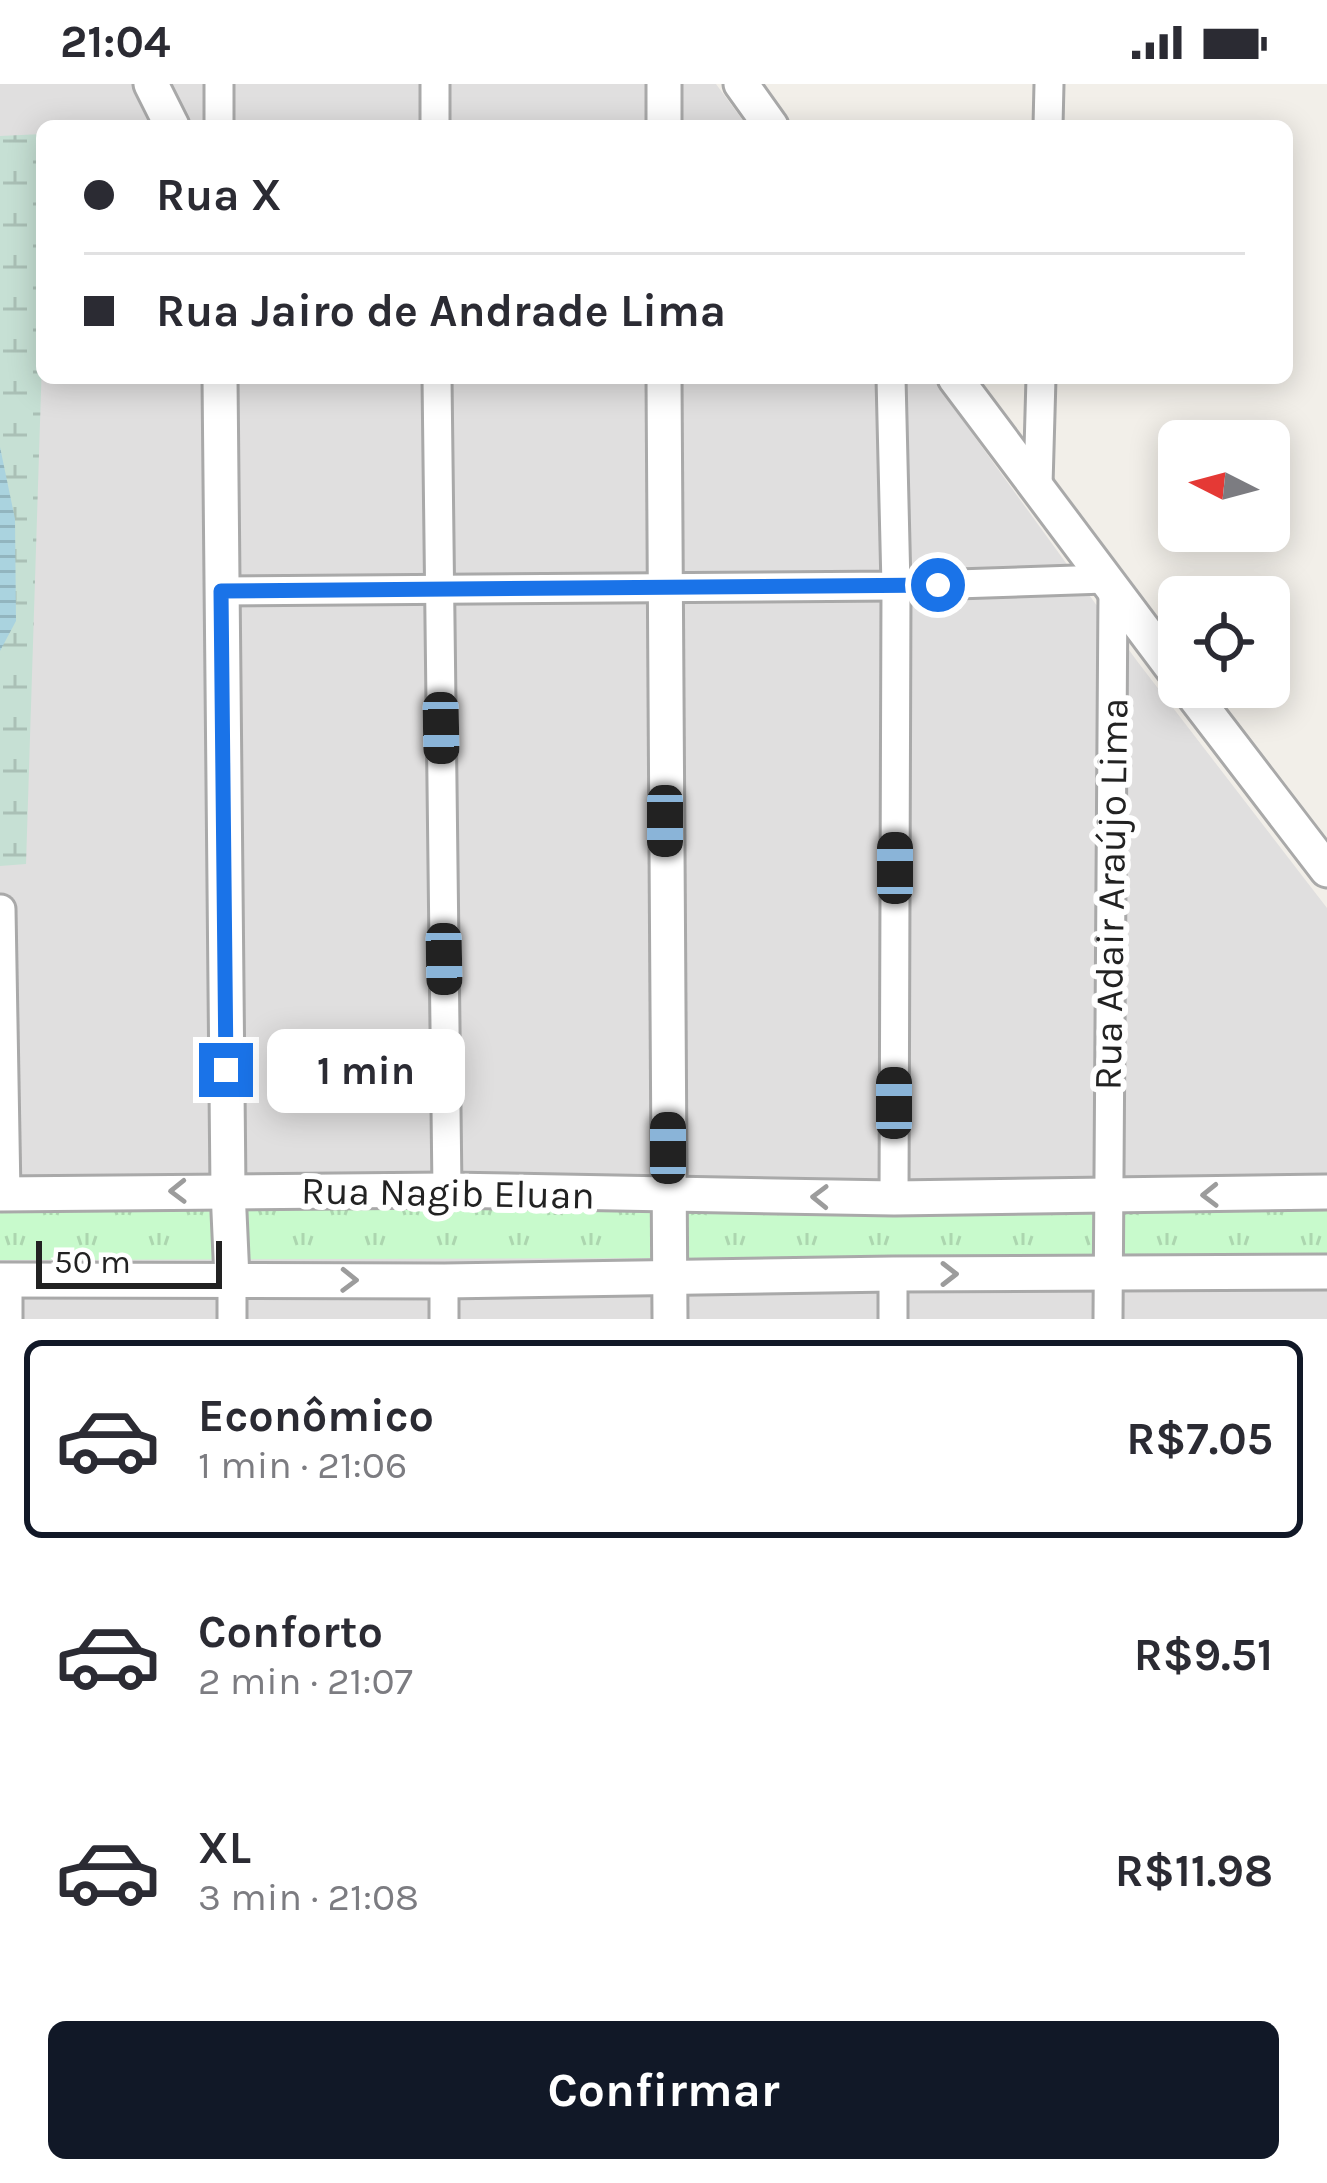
<!DOCTYPE html>
<html lang="pt">
<head>
<meta charset="utf-8">
<style>
  :root { --surface:#fff; --page:#f2f2f3; --text:#2b2b33; --muted:#7c7c81; --line:#e1e1e2; --accent:#111827 }
  body { margin:0; font-family:Karla,sans-serif; background:var(--page); color:var(--text); height:100vh; display:flex; flex-direction:column; font-size:45px; white-space:nowrap }
  * { box-sizing:border-box; margin:0 }
  p { font-size:39px; color:var(--muted) }
  .icon { flex:none; width:66px; height:66px; fill:none; stroke:currentColor; stroke-width:2; stroke-linecap:round; stroke-linejoin:round }
  .map { position:relative; height:1235px; overflow:hidden }
  .details { display:flex; flex-direction:column; background:var(--surface); flex:1 }
  .details>* { flex:none }
  .guide { position:absolute; left:36px; top:36px; width:1257px; height:264px; border-radius:18px; box-shadow:0 6px 30px #0003; display:grid; align-content:center; height:264px; padding:0 48px; background:var(--surface) }
  .needle { width:78px; rotate:276deg }
  .controls { position:absolute; left:1158px; top:336px; display:grid; gap:24px }
  .controls a { display:grid; place-items:center; width:132px; height:132px; border-radius:18px; background:var(--surface); box-shadow:0 6px 30px #0003; font-size:60px }
  .scale { position:absolute; left:36px; bottom:30px; width:186px; box-sizing:border-box; padding-left:12px; border:6px solid #222; border-top:0; font-size:33px; line-height:42px; white-space:nowrap; color:#222; -webkit-text-stroke:9px #fff; paint-order:stroke }
  .end { position:absolute; width:54px; height:54px; margin:-27px; border:15px solid #1a73e8; background:#fff; box-shadow:0 0 0 6px #fff }
  .from { border-radius:50% }
  .bubble { position:absolute; height:84px; border-radius:18px; background:var(--surface); box-shadow:0 6px 30px #0003; font-size:39px; font-weight:700; line-height:84px; text-align:center }
  .car { position:absolute; width:36px; height:72px; margin:-36px -18px; border-radius:15px; box-shadow:0 0 9px 3px #0007; background:linear-gradient(#222 24%,#8ab4d8 0 40%,#222 0 76%,#8ab4d8 0 86%,#222 0) }
  .guide b { display:flex; align-items:center; gap:42px; height:114px; font-size:45px }
  .guide b+b { border-top:3px solid var(--line) }
  .guide i { width:30px; height:30px; background:var(--text) }
  ul { padding:21px 0 0; list-style:none }
  li { display:flex; align-items:center; gap:36px; height:198px; margin:0 24px 18px; padding:0 24px; border:6px solid transparent; border-radius:18px }
  li div { flex:1 }
  li b { display:block; font-size:45px }
  li em { font-style:normal; font-weight:700 }
  li.current { border-color:var(--accent) }
  li>.icon { width:108px; height:108px; stroke-width:1.5 }
  .primary-button { display:flex; gap:24px; margin-top:auto; padding:24px 48px }
  .primary-button a { flex:1; height:138px; border-radius:18px; background:var(--accent); color:#fff; font-size:48px; font-weight:700; line-height:138px; text-align:center }
  .status { display:flex; justify-content:space-between; align-items:center; height:84px; padding:0 60px; background:var(--surface); direction:ltr }
  .status svg { height:33px; fill:currentColor }
  .map>svg:first-child { display:block }
  .residential { fill:#e0dfdf }
  .wetland { fill:url(#wetland-marsh) }
  .park { fill:url(#park-tufts) }
  .water { fill:url(#water-rules) }
  .lines { fill:none; stroke-linecap:round; stroke-linejoin:round }
  .minor-casing { stroke:#a9a9a9; stroke-width:33 }
  .tertiary-casing { stroke:#a9a9a9; stroke-width:39 }
  .minor { stroke:#fff; stroke-width:27 }
  .tertiary { stroke:#fff; stroke-width:33 }
  .oneway { stroke:#9c9c9c }
  .route { stroke:#1a73e8; stroke-width:15 }
  .labels { text-anchor:middle; stroke-width:12; stroke-linejoin:round; paint-order:stroke }
  .street-label { font-size:39px; fill:#222; stroke:#fff }
</style>
</head>
<body>
<div class="status"><b>21:04</b><svg viewBox="0 0 49 12"><path d="M0 12V9h3v3zM5 12V6h3v6zM10 12V3h3v9zM15 12V0h3v12zM26 1h20v11H26zM47 4h2v5h-2z"/></svg></div>
<div class="map">
<svg width="1327" height="1235" viewBox="0 0 1327 1235">
  <defs>
    <pattern id="wetland-marsh" width="20" height="14" patternUnits="userSpaceOnUse" patternTransform="scale(3)"><rect width="20" height="14" fill="#c6e0d4"/><path d="M1 5h8M5 5V1M11 12h8M15 12V8" fill="none" stroke="#aac0b6"/></pattern>
    <pattern id="park-tufts" width="24" height="20" patternUnits="userSpaceOnUse" patternTransform="scale(3)"><rect width="24" height="20" fill="#c8facc"/><path d="M3 7l-1-3M5 7V3M7 7l1-3M15 17l-1-3M17 17v-4M19 17l1-3" fill="none" stroke="#acd6af"/></pattern>
    <pattern id="water-rules" width="6" height="5" patternUnits="userSpaceOnUse" patternTransform="scale(3)"><rect width="6" height="5" fill="#aad3df"/><path d="M0 2.5h6" fill="none" stroke="#92b5bf"/></pattern>
  </defs>
  <rect width="100%" height="100%" fill="#f2efe9"/>
  <polygon class="residential" points="0,0 716,0 747,42 42,42 42,294 932,294 1137,577 1327,824 1327,1235 0,1235"/>
  <polygon class="wetland" points="42,50 42,276 26,780 0,782 0,52"/>
  <polygon class="park" points="1327,1119 1327,1172 0,1176 0,1127"/>
  <polygon class="water" points="0,363 15,435 16,537 0,567"/>
  <g class="lines">
    <defs>
      <g id="minor">
        <polyline points="219,0 219,42"/>
        <polyline points="435,0 435,42"/>
        <polyline points="1048,42 1049,0"/>
        <polyline points="437,294 447,1106"/>
        <polyline points="891,294 896,502 894,1114"/>
        <polyline points="1038,401 1041,294"/>
        <polyline points="221,507 896,502 1105,495"/>
        <polyline points="1,825 6,1110"/>
        <polyline points="893,1190 893,1235"/>
        <polyline points="232,1195 232,1235"/>
        <polyline points="8,1196 8,1235"/>
        <polyline points="444,1197 444,1235"/>
        <polyline points="1108,1235 1113,506"/>
      </g>
      <g id="tertiary">
        <polyline points="151,0 172,42"/>
        <polyline points="741,0 771,42"/>
        <polyline points="664,42 664,0"/>
        <polyline points="220,294 228,1106 232,1195"/>
        <polyline points="664,294 670,1235"/>
        <polyline points="955,294 1179,593"/>
        <polyline points="1187,603 1327,786"/>
        <polyline points="0,1110 447,1106 894,1114 1327,1108"/>
        <polyline points="0,1196 444,1197 893,1190 1327,1188"/>
      </g>
    </defs>
    <use href="#minor" class="minor-casing"/>
    <use href="#tertiary" class="tertiary-casing"/>
    <use href="#minor" class="minor"/>
    <use href="#tertiary" class="tertiary"/>
  </g>
  <defs><path id="oneway-chevron" d="M-2-3.5L2.5 0L-2 3.5" fill="none" stroke-width="1.6" stroke-linecap="round" stroke-linejoin="round" transform="scale(3)"/></defs>
  <g class="oneway">
    <use href="#oneway-chevron" transform="translate(178 1107) rotate(179)"/>
    <use href="#oneway-chevron" transform="translate(1210 1111) rotate(179)"/>
    <use href="#oneway-chevron" transform="translate(820 1113) rotate(-179)"/>
    <use href="#oneway-chevron" transform="translate(949 1190)"/>
    <use href="#oneway-chevron" transform="translate(349 1196) rotate(1)"/>
  </g>
  <g class="lines">
    <polyline class="route" points="226,986 221,507 938,501"/>
  </g>
  <g class="labels">
    <g class="street-label">
      <text transform="translate(1110 810) rotate(-89)" y="14">Rua Adair Araújo Lima</text>
      <text transform="translate(448 1108) rotate(1)" y="14">Rua Nagib Eluan</text>
    </g>
  </g>
</svg>
<div class="controls">
<a><svg class="needle" viewBox="-14 -14 28 28"><path d="M0-13l5 13h-10z" fill="#e53935"/><path d="M0 13l5-13h-10z" fill="#7c7c81"/></svg></a>
<a><svg class="icon" aria-label="locate" viewBox="0 0 24 24"><circle cx="12" cy="12" r="6"/><path d="M12 2v4M12 18v4M2 12h4M18 12h4"/></svg></a>
</div>
<div class="scale">50 m</div>
<i class="end from" style="left:938px;top:501px"></i>
<i class="end" style="left:226px;top:986px"></i>
<div class="bubble" style="left:267px;top:945px;width:198px">1 min</div>
<i class="car" style="left:441px;top:644px;rotate:179deg"></i>
<i class="car" style="left:665px;top:737px;rotate:180deg"></i>
<i class="car" style="left:895px;top:784px;rotate:0deg"></i>
<i class="car" style="left:444px;top:875px;rotate:179deg"></i>
<i class="car" style="left:894px;top:1019px;rotate:0deg"></i>
<i class="car" style="left:668px;top:1064px;rotate:0deg"></i>
<div class="guide">
<b><i class="from"></i>Rua X</b>
<b><i></i>Rua Jairo de Andrade Lima</b>
</div>
</div>
<section class="details">
<ul>
<li class="current"><svg class="icon" aria-label="car" viewBox="0 0 24 24"><path d="M5 17H2v-5l4-1 3-4h7l3 4 3 1v5h-3M9 17h6M6 11h13"/><circle cx="7" cy="17" r="2"/><circle cx="17" cy="17" r="2"/></svg><div><b>Econômico</b><p>1 min · 21:06</p></div><em>R$7.05</em></li>
<li><svg class="icon" aria-label="car" viewBox="0 0 24 24"><path d="M5 17H2v-5l4-1 3-4h7l3 4 3 1v5h-3M9 17h6M6 11h13"/><circle cx="7" cy="17" r="2"/><circle cx="17" cy="17" r="2"/></svg><div><b>Conforto</b><p>2 min · 21:07</p></div><em>R$9.51</em></li>
<li><svg class="icon" aria-label="car" viewBox="0 0 24 24"><path d="M5 17H2v-5l4-1 3-4h7l3 4 3 1v5h-3M9 17h6M6 11h13"/><circle cx="7" cy="17" r="2"/><circle cx="17" cy="17" r="2"/></svg><div><b>XL</b><p>3 min · 21:08</p></div><em>R$11.98</em></li>
</ul>
<div class="primary-button"><a>Confirmar</a></div>
</section>
</body>
</html>
